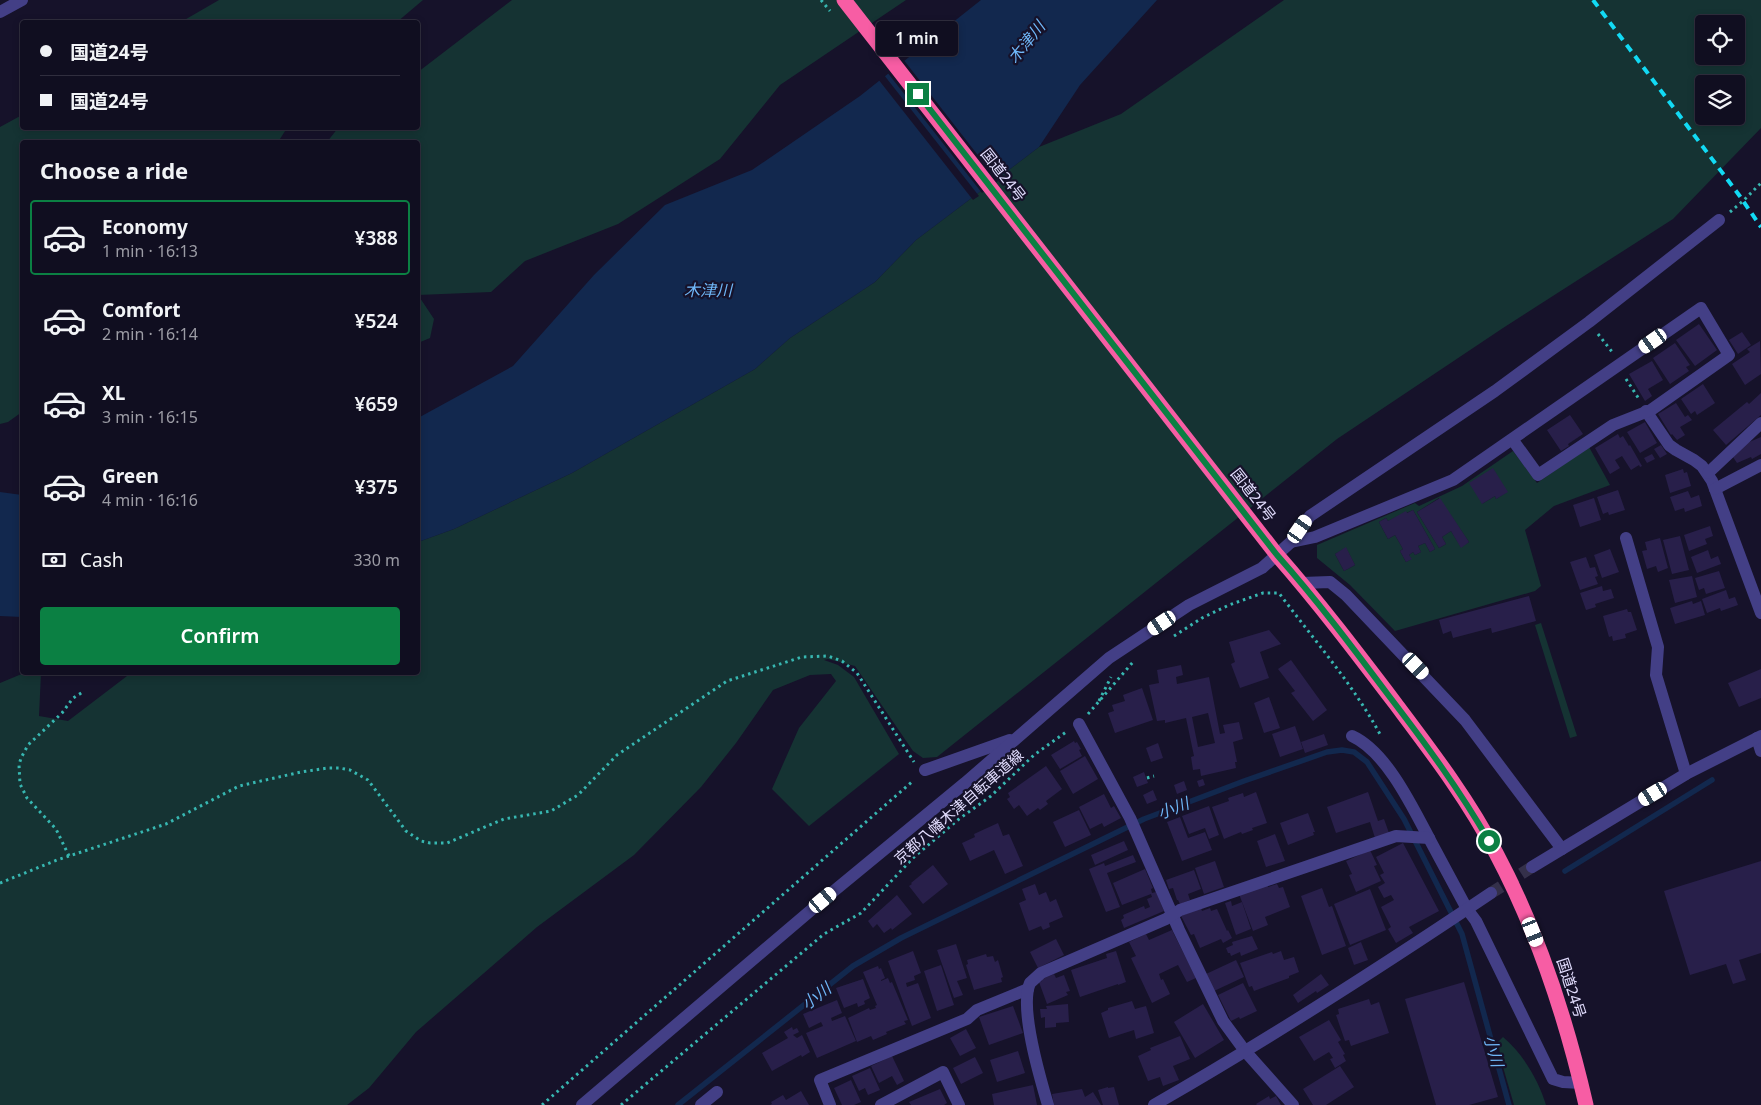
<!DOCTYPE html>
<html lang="en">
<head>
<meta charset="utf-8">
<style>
  :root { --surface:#100e20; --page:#1e1c2d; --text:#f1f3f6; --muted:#9c9ca5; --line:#302e3e; --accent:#0b8043 }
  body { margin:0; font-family:"Noto Sans","Noto Sans JP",sans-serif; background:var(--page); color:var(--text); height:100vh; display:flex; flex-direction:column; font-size:19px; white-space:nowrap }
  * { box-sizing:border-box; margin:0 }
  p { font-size:16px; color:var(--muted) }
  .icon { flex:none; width:28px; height:28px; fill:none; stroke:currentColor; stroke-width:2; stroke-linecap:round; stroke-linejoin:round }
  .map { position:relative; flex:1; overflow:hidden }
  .details { position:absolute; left:20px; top:140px; width:400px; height:535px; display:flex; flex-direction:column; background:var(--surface); border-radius:5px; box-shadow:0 2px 8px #0003,0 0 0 1px var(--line) }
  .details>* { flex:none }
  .guide { position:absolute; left:20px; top:20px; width:400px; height:110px; border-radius:5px; box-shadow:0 2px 8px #0003,0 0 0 1px var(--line); display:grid; align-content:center; height:110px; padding:0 20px; background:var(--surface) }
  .buttons { position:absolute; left:1695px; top:15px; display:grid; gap:10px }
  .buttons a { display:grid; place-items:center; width:50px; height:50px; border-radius:5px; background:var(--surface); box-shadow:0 2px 8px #0003,0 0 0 1px var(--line); font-size:25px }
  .end { position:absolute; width:22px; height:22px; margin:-11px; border:6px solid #0b8043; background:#fff; box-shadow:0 0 0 2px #fff }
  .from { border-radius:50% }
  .bubble { position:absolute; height:35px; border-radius:5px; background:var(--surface); box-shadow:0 2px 8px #0003,0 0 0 1px var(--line); font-size:16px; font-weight:600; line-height:35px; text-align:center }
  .car { position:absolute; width:15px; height:30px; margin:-15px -8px; border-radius:6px; box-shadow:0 0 4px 1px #0007; background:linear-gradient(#fff 24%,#345 0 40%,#fff 0 76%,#345 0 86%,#fff 0) }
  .guide b { display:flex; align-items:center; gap:18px; height:48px; font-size:19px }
  .guide b+b { border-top:1px solid var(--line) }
  .guide i { width:12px; height:12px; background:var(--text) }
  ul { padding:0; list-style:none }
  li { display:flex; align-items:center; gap:15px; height:75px; margin:0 10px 8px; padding:0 10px; border:2px solid transparent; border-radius:5px }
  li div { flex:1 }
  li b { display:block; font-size:19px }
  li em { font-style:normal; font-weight:600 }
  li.active { border-color:var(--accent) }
  li>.icon { width:45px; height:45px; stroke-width:1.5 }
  h2 { padding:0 20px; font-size:22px; line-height:60px }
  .pay { display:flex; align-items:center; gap:12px; height:55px; padding:0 20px; font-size:19px }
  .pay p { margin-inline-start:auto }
  .primary-button { display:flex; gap:10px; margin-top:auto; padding:10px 20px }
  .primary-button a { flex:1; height:58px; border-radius:5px; background:var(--accent); color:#fff; font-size:20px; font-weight:600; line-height:58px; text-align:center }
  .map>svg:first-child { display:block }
  .green { fill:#153333; fill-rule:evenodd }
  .water { fill:#12284e }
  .pier { fill:#16122a }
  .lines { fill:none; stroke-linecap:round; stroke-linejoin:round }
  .stream { stroke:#12284e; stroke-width:5.5 }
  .building { fill:#281f4a; fill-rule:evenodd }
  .minor-tunnel { stroke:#34304a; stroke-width:12; stroke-dasharray:12 6; stroke-linecap:butt }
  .path { stroke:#37b7b1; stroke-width:3; stroke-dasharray:2.5 4; stroke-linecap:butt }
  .minor { stroke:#433f86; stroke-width:12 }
  .highway { stroke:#f75da4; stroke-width:15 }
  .rail { stroke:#12daf4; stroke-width:4; stroke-dasharray:8 6; stroke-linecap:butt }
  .route { stroke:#0b8043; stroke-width:6 }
  .labels { text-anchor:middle; stroke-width:4.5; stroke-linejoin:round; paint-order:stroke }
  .street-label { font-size:15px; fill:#e1dcfd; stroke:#16122a }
  .water-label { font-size:16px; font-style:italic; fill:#6fb7f8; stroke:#16122a }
</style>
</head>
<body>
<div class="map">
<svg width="1761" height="1105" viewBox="0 0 1761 1105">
  <rect width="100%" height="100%" fill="#16122a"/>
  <g class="green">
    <polygon points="219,0 423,0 397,22 181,22"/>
    <polygon points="512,0 906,0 780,85 720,159 618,224 525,261 491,292 418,295 434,319 430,338 418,343 418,142 327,142 338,128 418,128 418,72"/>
    <path d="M1284,0H1761V128L1673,219L1503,328L1337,439L937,757L923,758L913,751L855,666L828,659L824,660L838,665L854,677L899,754L809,826L772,789L799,728L836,681L831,674L810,675L773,690L736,743L701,787L634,855L537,927L416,1032L369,1088L347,1105H0V683L24,673H41L39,716L68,721L131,673L418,672V542L454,529L572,473L755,369L790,338L875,282L916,240L1039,147L1121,114ZM1704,24H1736V56H1704ZM1704,84H1736V116H1704Z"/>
    <polygon points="22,115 22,128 287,128 278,142 22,142 22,412 8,422 0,424 0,127"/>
    <path d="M1589,447L1610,485L1554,506L1525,530L1541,586L1535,591L1395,631L1350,585L1317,558V545L1415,503L1419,506L1462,486L1513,451L1537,483ZM1493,469L1507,492L1496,499L1495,496L1482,504ZM1439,498L1469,542L1461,547L1451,531L1442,537L1446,544L1439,548L1417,512ZM1413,510L1435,549L1430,552L1425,543L1418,546L1421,552L1415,555L1413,552L1409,555L1411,559L1406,562L1400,551L1403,549L1395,535L1388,539L1379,522L1386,518L1388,521ZM1346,548L1355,565L1344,571L1335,554Z"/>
    <polygon points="1541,623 1577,736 1570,738 1535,625"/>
    <path d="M1503,1037C1523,1054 1538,1079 1546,1105H1514L1501,1060L1498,1042Z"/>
  </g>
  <g class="water">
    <polygon points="981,0 1157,0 1080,85 1039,147 916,240 875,282 790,338 755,369 572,473 454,529 418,542 418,418 513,366 594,275 665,205 752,170 860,96"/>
    <polygon points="0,492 22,495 22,617 0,616"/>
  </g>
  <g class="pier">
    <polygon points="903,59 998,181 982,193 887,72"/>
    <polygon points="884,75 979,196 973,200 878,79"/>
  </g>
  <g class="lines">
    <g class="stream">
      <polyline points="1565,871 1712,780"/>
      <polyline points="678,1105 853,966 901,938 1144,819 1244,781 1327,752 1342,750 1354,752 1367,762 1404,819 1462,934 1509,1105"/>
    </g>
  </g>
  <g class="building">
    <polygon points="1699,324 1717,350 1695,366 1676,340"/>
    <polygon points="1742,332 1751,345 1738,354 1729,340"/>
    <polygon points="1760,341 1761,374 1745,385 1732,364 1750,352 1747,349"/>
    <polygon points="1675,343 1690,365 1686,367 1689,371 1670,384 1653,358"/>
    <polygon points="1652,361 1663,380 1648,389 1652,396 1645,401 1629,374"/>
    <polygon points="1703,384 1715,403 1697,415 1695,411 1691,414 1681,399"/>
    <polygon points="1761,393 1761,415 1726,445 1713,430 1747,402 1749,404"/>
    <polygon points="1676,403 1685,417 1688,415 1692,420 1680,427 1685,435 1677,440 1672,434 1671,435 1658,414"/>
    <polygon points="1570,415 1583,434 1568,444 1569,446 1561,451 1547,430"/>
    <polygon points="1645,422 1657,443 1640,453 1627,432"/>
    <polygon points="1618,434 1620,438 1623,436 1629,446 1630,445 1642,466 1640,467 1639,465 1631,470 1622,456 1615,460 1620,468 1610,474 1595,448"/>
    <polygon points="1761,437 1761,454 1752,459 1751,457 1737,463 1733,457 1747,443"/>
    <polygon points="1661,445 1667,454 1660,458 1654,449"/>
    <polygon points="1652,454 1655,459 1647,463 1644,458"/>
    <polygon points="1493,468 1508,492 1496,499 1495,496 1482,504 1469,483"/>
    <polygon points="1683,469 1684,473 1687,472 1691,486 1670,493 1665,475"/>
    <polygon points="1618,490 1625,510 1609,515 1608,512 1603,514 1597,497"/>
    <polygon points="1688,491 1691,498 1699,495 1702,506 1685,512 1684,508 1675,511 1670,497"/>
    <polygon points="1440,498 1469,542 1461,548 1451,531 1442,537 1446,544 1439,548 1417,512"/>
    <polygon points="1594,498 1601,520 1580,527 1573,505"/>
    <polygon points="1413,510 1435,549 1430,552 1425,543 1418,546 1421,552 1415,555 1413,552 1409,555 1412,559 1406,562 1400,551 1403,549 1395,535 1388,539 1379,522 1386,518 1388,521 1406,511 1407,513"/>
    <polygon points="1710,526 1713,536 1705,539 1707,544 1689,551 1684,535"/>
    <polygon points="1680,536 1689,570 1672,574 1663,540"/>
    <polygon points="1660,538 1668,568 1658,572 1656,566 1647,569 1642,551 1647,550 1645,542"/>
    <polygon points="1346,547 1355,565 1344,571 1335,554"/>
    <polygon points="1610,549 1619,572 1602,578 1594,555"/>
    <polygon points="1708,550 1711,559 1718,556 1721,564 1697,573 1691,557"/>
    <polygon points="1586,557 1590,568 1595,567 1598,576 1595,577 1598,584 1580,590 1570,562"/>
    <polygon points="1719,571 1725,588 1706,594 1704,588 1699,590 1695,578"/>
    <polygon points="1692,576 1697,597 1675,603 1669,580"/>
    <polygon points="1602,586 1603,591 1611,589 1614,598 1595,604 1596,607 1586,610 1580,593"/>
    <polygon points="1726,590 1729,599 1735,597 1738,605 1721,611 1720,608 1707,613 1702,599"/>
    <polygon points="1529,596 1536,621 1492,633 1491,628 1453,638 1451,631 1443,634 1439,620"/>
    <polygon points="1692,601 1693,604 1701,601 1705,615 1675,624 1670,608"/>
    <polygon points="1627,609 1628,612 1631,612 1637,630 1625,634 1626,638 1613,641 1612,636 1609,637 1603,616"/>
    <polygon points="1269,630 1281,644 1260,652 1269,678 1240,688 1231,664 1235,662 1229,642"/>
    <polygon points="1291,660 1327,710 1313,721 1291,693 1295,691 1278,669"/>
    <path d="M1181,665L1183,675L1176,677L1177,684L1209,677L1220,734L1225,733L1223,725L1239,722L1243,739L1233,742L1237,762H1235L1236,768L1201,776L1200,769L1193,770L1191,757L1194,756L1186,718L1165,723V720L1157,721L1149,685L1159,683L1157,670ZM1208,713L1215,743L1198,747L1192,717Z"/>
    <polygon points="1761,669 1761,698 1739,707 1728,683"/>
    <polygon points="1142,688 1153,720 1115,733 1108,713 1114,711 1112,705 1125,701 1123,695"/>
    <polygon points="1269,697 1280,728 1264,733 1254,703"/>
    <polygon points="1295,726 1303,749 1280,757 1272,734"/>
    <polygon points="1324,734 1328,745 1305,753 1301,742"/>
    <polygon points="1074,741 1075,743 1077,742 1081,749 1079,750 1082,756 1060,769 1051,755"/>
    <polygon points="1158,743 1163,758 1151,762 1146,748"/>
    <polygon points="1085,756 1098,779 1073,794 1060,771"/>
    <polygon points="1046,766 1062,789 1046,801 1048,804 1040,810 1038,808 1027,816 1019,805 1014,809 1007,799 1010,797 1008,793"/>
    <polygon points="1144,772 1148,783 1137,787 1133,777"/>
    <polygon points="1203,779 1205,785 1199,787 1197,781"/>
    <polygon points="1184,781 1187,790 1177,794 1174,785"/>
    <polygon points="1153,790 1157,800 1147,804 1143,795"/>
    <polygon points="1256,792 1267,823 1252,828 1253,830 1242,834 1241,832 1224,839 1212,807 1229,801 1228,798 1243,793 1244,797"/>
    <polygon points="1368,792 1378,821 1384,819 1389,833 1375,838 1370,822 1336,833 1327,807"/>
    <polygon points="1104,794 1111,808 1114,806 1121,818 1104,827 1102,823 1090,829 1079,807"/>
    <polygon points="1209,806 1219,835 1209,839 1205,828 1189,834 1182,816"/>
    <polygon points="1079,810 1091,835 1065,847 1053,822"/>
    <polygon points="1308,813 1315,832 1313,832 1314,835 1288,845 1280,823"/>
    <polygon points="1180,817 1188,838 1205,832 1212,850 1182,861 1167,822"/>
    <polygon points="998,823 1003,836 1009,834 1023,866 1005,874 994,850 970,861 962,843 975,837 974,834"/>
    <polygon points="1275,834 1285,861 1266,867 1257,841"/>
    <polygon points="1124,841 1128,850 1095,865 1091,855"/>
    <polygon points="1403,843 1439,911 1409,927 1413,933 1396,943 1388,929 1391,927 1381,907 1394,900 1391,895 1384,898 1378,887 1385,883 1380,875 1384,873 1376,857"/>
    <polygon points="1370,850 1377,865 1374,866 1381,881 1356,892 1349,875 1352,874 1346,861"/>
    <polygon points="1133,855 1136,862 1107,873 1120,907 1106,912 1089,869 1104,863 1105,866"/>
    <polygon points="1215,861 1224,887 1204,894 1195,868"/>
    <polygon points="1761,861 1761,953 1739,960 1746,980 1733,984 1726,964 1690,975 1664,891"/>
    <polygon points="933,865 948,884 923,904 909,886 912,884 911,883"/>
    <polygon points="1145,869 1153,888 1151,889 1152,893 1156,892 1164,911 1124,928 1121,920 1124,918 1123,915 1144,906 1145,909 1150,907 1147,899 1152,897 1151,894 1122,905 1113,883"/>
    <polygon points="1194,870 1201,889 1188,894 1190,900 1180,904 1178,900 1177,900 1173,888 1169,889 1166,880"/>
    <polygon points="1267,883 1268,887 1277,884 1279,888 1283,887 1290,907 1265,917 1268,925 1253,931 1239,894"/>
    <polygon points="1035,884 1039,895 1046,892 1050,902 1056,899 1063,917 1049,923 1050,927 1043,930 1041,926 1029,931 1019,903 1026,900 1022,889"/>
    <polygon points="1322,888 1329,907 1332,906 1346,946 1322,955 1301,896"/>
    <polygon points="1370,889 1386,930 1350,945 1334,904"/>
    <polygon points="897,895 912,914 892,930 891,928 884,933 877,924 873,928 868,921"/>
    <polygon points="1231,901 1232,906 1242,902 1251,929 1236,935 1225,903"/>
    <polygon points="1201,908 1202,911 1210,908 1211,911 1217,909 1227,931 1228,930 1232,938 1223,943 1221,939 1200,948 1194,934 1191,935 1181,916"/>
    <polygon points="1172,930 1196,978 1187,982 1178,965 1159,974 1161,980 1163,979 1170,994 1152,1003 1131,958 1136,956 1129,942 1146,934 1149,940"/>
    <polygon points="1252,936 1258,949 1241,956 1240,952 1231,956 1230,953 1228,953 1226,948 1233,945 1232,942"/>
    <polygon points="1056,939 1064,955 1038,968 1030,952"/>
    <polygon points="1361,942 1368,960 1354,965 1348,948"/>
    <polygon points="956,944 967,978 957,981 963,995 954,998 937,950"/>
    <polygon points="913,951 921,973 914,976 915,980 906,983 907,987 918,983 931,1018 912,1026 888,961"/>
    <polygon points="1116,951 1126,982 1118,985 1118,984 1080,997 1071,970 1107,958 1106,954"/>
    <polygon points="1281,951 1284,960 1294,957 1299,972 1289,976 1289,978 1254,991 1252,986 1249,987 1240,963 1272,952 1273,954"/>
    <polygon points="986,954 987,957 993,956 995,962 998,960 1003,977 1001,978 1002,982 974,990 966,965 968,964 967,960"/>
    <polygon points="1236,960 1244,977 1214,991 1206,974"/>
    <polygon points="941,965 954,1005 937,1011 924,971"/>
    <polygon points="878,966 879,969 881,968 885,978 881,980 881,981 888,978 890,983 892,982 908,1020 904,1021 906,1024 886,1032 887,1034 873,1040 871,1036 857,1042 848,1018 869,1008 870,1010 876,1008 875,1006 877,1005 863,972"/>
    <polygon points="1054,974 1056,978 1064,975 1070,991 1066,992 1068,995 1047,1004 1039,982 1042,981 1042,979"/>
    <polygon points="1321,974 1329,985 1317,993 1316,991 1298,1003 1293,995"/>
    <polygon points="863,979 870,998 864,1001 865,1004 858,1007 857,1003 844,1008 836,988"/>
    <polygon points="1464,982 1498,1097 1469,1105 1436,1105 1405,999"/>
    <polygon points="1243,983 1257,1011 1240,1019 1239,1017 1231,1021 1218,995"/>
    <polygon points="1369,999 1371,1005 1379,1002 1389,1033 1351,1046 1349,1040 1345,1041 1336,1015 1339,1014 1338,1009"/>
    <polygon points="837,1000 842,1013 831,1018 832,1021 845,1016 856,1041 817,1058 806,1033 823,1026 821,1022 809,1028 803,1014"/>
    <polygon points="1132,1001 1135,1009 1146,1006 1154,1033 1136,1039 1134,1030 1109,1038 1101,1013 1108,1010 1108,1008"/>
    <polygon points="1068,1004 1069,1022 1056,1023 1056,1027 1045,1028 1045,1017 1041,1018 1040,1009 1047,1009 1046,1006"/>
    <polygon points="1203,1004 1224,1040 1195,1058 1174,1022"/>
    <polygon points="1013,1006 1023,1033 989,1045 979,1017"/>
    <polygon points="1329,1020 1341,1040 1338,1042 1345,1054 1343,1055 1346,1061 1335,1068 1330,1059 1333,1058 1329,1052 1314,1061 1299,1037"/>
    <polygon points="792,1027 793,1030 797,1028 799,1032 793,1035 797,1038 802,1035 810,1052 802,1057 801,1055 772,1071 762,1053 788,1038 784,1032"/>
    <polygon points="966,1029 976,1048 960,1056 950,1038"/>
    <polygon points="1180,1036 1190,1059 1173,1066 1179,1080 1163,1086 1160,1077 1148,1081 1138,1056 1151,1050 1150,1048"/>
    <polygon points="1018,1051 1025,1073 997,1082 990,1060"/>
    <polygon points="892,1056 904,1081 897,1085 892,1076 879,1083 871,1066"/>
    <polygon points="975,1057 983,1073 961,1084 953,1068"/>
    <polygon points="1340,1066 1354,1087 1326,1105 1313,1105 1303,1089"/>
    <polygon points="870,1068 880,1090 868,1095 865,1088 859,1091 852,1076"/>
    <polygon points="851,1080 861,1102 854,1105 842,1105 834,1088"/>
    <polygon points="1033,1085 1037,1105 994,1105 992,1094"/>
    <polygon points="1108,1087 1108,1088 1114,1087 1119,1105 1103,1105 1098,1090"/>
    <polygon points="940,1089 947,1103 944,1105 911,1105 909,1102"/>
    <polygon points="1082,1089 1085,1097 1093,1092 1101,1105 1054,1105 1052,1094"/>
    <polygon points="801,1091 809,1105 770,1105 772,1104 771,1102 783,1095 786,1100"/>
    <polygon points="1269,1096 1270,1099 1276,1096 1281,1105 1257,1105 1256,1104"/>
  </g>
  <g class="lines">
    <polyline class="minor-tunnel" points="1491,893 1532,867"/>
    <g class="path">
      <polyline points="821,0 830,11"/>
      <polyline points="1730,212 1743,201 1761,183"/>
      <polyline points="1598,334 1613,353"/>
      <polyline points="1626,379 1639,399"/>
      <path d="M1174,636L1202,618L1229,605L1263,593H1279C1314,640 1353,684 1381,736"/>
      <polyline points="1099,701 1111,677"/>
      <polyline points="1088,714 1133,662"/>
      <polyline points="1147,778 1154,776"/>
      <polyline points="69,856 56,829 27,798 20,784 19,765 21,758 28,745 62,713 73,698 83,692"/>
      <polyline points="0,883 57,860 166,824 239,786 301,772 328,768 339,768 350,770 368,780 406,831 421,841 430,843 447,843 504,819 551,811 578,795 617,755 727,681 802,657 828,656 842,661 857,673 914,762"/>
      <polyline points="542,1105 914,780"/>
      <polyline points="621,1105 824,934 861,913 914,857 959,819 991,796 1034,755 1066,732"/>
    </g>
    <g class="minor">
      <polyline points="0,12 22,0"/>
      <polyline points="1646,411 1669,445 1676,450 1694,460 1702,466 1712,481 1761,613"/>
      <polyline points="1708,473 1761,423"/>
      <polyline points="1715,489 1761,465"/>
      <polyline points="1626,538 1658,647 1656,675 1686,774"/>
      <polyline points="1291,542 1315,537 1453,480 1701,308 1729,355 1651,410 1613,425 1538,475 1512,439"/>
      <polyline points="1302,583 1330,582 1346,595 1465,720 1562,849"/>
      <polyline points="1079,724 1130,818 1179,930 1223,1021 1245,1051 1293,1105"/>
      <path d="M1352,736C1387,752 1413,808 1431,842C1443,864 1455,887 1467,909L1476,921L1553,1079L1563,1082L1581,1083"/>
      <polyline points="1757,738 1761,751"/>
      <polyline points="925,770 1010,740"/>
      <polyline points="1532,867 1686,774 1761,736"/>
      <polyline points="582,1105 823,900 965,783 1109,658 1189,605 1262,568 1291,542 1310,516 1495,391 1589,322 1719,220"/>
      <polyline points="701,1105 717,1092"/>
      <polyline points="830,1105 820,1080 967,1019 977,1010 1028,989"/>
      <polyline points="881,1105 943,1072 959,1105"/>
      <path d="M1048,1105C1040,1078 1019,1008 1030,983L1041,973L1166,919L1180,910L1396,836L1429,838"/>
      <path d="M1154,1105C1269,1039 1381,967 1491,893"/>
    </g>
    <path class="highway" d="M844,0L1277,555C1319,603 1357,653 1395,703C1431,751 1468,799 1496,853C1538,932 1566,1018 1586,1105"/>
    <polyline class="rail" points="1593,0 1739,195 1761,227"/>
  </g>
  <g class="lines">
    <path class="route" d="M918,94L1277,555C1317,600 1353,648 1389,696C1425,743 1459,789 1489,841"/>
  </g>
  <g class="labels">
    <g class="street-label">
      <text transform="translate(1003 175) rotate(52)" y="5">国道24号</text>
      <text transform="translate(1253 495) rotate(52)" y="5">国道24号</text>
      <text transform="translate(959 807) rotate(-41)" y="5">京都八幡木津自転車道線</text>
      <text transform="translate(1571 988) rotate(72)" y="5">国道24号</text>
    </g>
    <g class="water-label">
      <text transform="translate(1026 42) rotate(-51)" y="6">木津川</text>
      <text x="708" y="296">木津川</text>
      <text transform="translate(1173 808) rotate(-21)" y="6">小川</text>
      <text transform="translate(816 996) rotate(-38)" y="6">小川</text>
      <text transform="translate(1494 1051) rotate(75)" y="6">小川</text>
    </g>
  </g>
</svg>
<div class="buttons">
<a><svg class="icon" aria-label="locate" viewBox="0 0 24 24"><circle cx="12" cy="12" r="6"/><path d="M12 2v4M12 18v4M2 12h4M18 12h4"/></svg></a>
<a><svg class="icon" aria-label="layers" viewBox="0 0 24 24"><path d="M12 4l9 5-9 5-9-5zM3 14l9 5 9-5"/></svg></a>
</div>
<i class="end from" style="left:1489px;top:841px"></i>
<i class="end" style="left:918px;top:94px"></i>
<div class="bubble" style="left:876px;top:21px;width:82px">1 min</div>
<i class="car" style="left:1653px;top:341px;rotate:235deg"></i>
<i class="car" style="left:1300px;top:529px;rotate:35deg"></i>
<i class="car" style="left:1162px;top:623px;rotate:236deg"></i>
<i class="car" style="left:1416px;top:666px;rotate:136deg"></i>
<i class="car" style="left:1653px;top:794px;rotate:239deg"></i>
<i class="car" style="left:823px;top:900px;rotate:50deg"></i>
<i class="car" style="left:1533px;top:932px;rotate:158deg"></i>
<div class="guide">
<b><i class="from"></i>国道24号</b>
<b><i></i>国道24号</b>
</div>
<section class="details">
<h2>Choose a ride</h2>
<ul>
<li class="active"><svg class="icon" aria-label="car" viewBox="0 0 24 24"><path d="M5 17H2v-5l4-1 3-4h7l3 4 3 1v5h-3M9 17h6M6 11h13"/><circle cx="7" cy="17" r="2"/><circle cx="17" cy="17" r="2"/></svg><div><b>Economy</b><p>1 min · 16:13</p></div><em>¥388</em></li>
<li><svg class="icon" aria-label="car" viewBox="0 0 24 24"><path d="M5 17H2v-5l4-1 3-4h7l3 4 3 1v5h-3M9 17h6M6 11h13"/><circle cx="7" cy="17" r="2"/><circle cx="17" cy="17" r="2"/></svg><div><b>Comfort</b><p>2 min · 16:14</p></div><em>¥524</em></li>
<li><svg class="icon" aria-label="car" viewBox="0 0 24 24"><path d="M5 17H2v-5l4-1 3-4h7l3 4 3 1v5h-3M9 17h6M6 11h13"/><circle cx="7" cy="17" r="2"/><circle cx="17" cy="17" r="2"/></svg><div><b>XL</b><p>3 min · 16:15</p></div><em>¥659</em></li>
<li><svg class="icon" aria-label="car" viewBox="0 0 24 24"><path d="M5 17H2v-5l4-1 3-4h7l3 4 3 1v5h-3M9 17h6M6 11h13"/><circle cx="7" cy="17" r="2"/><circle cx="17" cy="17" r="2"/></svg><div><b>Green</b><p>4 min · 16:16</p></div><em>¥375</em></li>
</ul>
<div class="pay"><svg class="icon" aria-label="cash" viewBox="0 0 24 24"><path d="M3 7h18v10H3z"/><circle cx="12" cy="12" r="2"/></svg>Cash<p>330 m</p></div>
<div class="primary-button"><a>Confirm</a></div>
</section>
</div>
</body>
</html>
